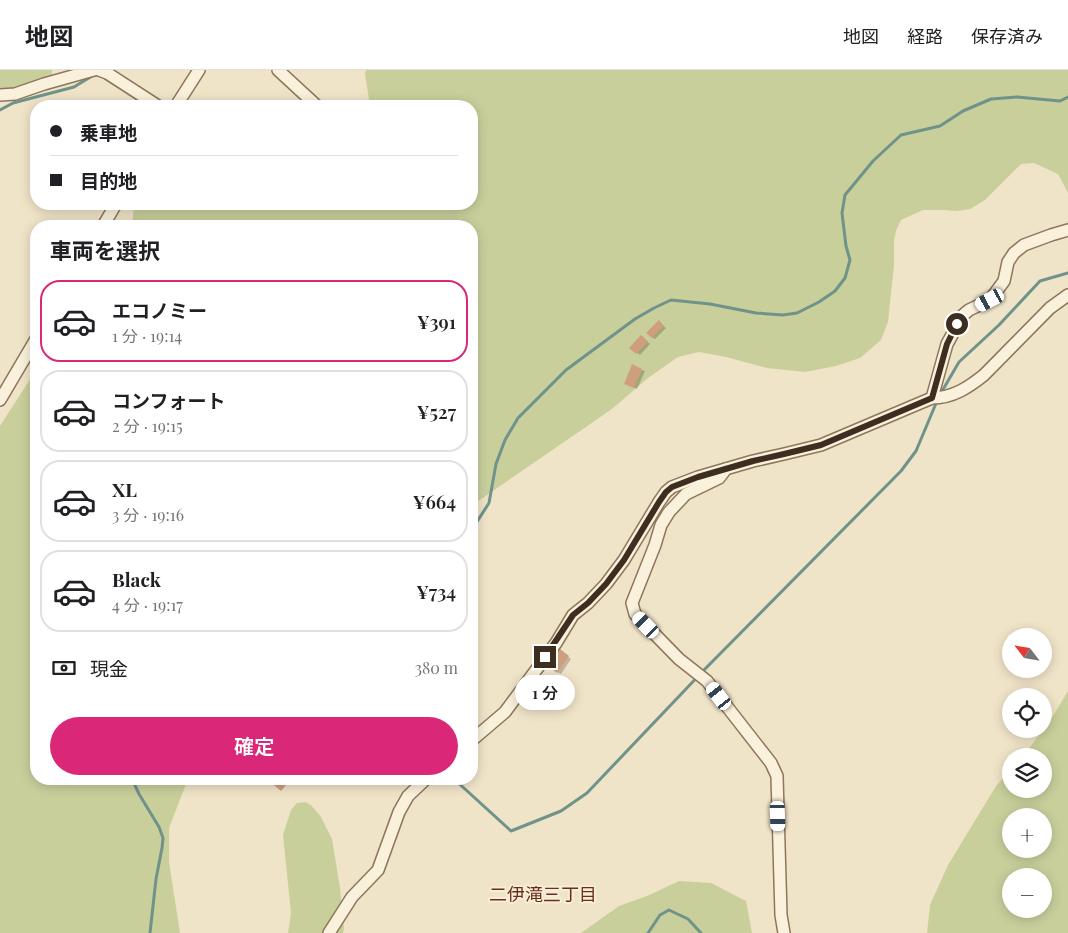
<!DOCTYPE html>
<html lang="ja">
<head>
<meta charset="utf-8">
<style>
  :root { --surface:#fff; --page:#f6f6f6; --text:#202124; --muted:#757577; --line:#e0e0e0; --accent:#db2777 }
  body { margin:0; font-family:"Playfair Display","Noto Sans JP",serif; background:var(--page); color:var(--text); height:100vh; display:flex; flex-direction:column; font-size:19px; white-space:nowrap }
  * { box-sizing:border-box; margin:0 }
  p { font-size:16px; color:var(--muted) }
  .icon { flex:none; width:28px; height:28px; fill:none; stroke:currentColor; stroke-width:2; stroke-linecap:round; stroke-linejoin:round }
  .map { position:relative; flex:1; overflow:hidden }
  .details { position:absolute; left:30px; top:150px; width:448px; height:565px; display:flex; flex-direction:column; background:var(--surface); border-radius:20px; box-shadow:0 2px 12px #0003 }
  .details>* { flex:none }
  .guide { position:absolute; left:30px; top:30px; width:448px; height:110px; border-radius:20px; box-shadow:0 2px 12px #0003; display:grid; align-content:center; height:110px; padding:0 20px; background:var(--surface) }
  .needle { width:32px; rotate:301deg }
  .buttons { position:absolute; left:1002px; top:558px; display:grid; gap:10px }
  .buttons a { display:grid; place-items:center; width:50px; height:50px; border-radius:50%; background:var(--surface); box-shadow:0 2px 12px #0003; font-size:25px }
  .end { position:absolute; width:22px; height:22px; margin:-11px; border:6px solid #3d2e20; background:#fff; box-shadow:0 0 0 2px #fff }
  .from { border-radius:50% }
  .bubble { position:absolute; height:35px; border-radius:18px; background:var(--surface); box-shadow:0 2px 12px #0003; font-size:16px; font-weight:600; line-height:35px; text-align:center }
  .car { position:absolute; width:15px; height:30px; margin:-15px -8px; border-radius:6px; box-shadow:0 0 4px 1px #0007; background:linear-gradient(#fff 24%,#345 0 40%,#fff 0 76%,#345 0 86%,#fff 0) }
  .guide b { display:flex; align-items:center; gap:18px; height:48px; font-size:19px }
  .guide b+b { border-top:1px solid var(--line) }
  .guide i { width:12px; height:12px; background:var(--text) }
  ul { padding:0; list-style:none }
  li { display:flex; align-items:center; gap:15px; height:82px; margin:0 10px 8px; padding:0 10px; border:2px solid var(--line); border-radius:20px }
  li div { flex:1 }
  li b { display:block; font-size:19px }
  li em { font-style:normal; font-weight:600 }
  li.on { border-color:var(--accent) }
  li>.icon { width:45px; height:45px; stroke-width:1.5 }
  h2 { padding:0 20px; font-size:22px; line-height:60px }
  .pay { display:flex; align-items:center; gap:12px; height:55px; padding:0 20px; font-size:19px }
  .pay p { margin-inline-start:auto }
  .button { display:flex; gap:10px; margin-top:auto; padding:10px 20px }
  .button a { flex:1; height:58px; border-radius:30px; background:var(--accent); color:#fff; font-size:20px; font-weight:600; line-height:58px; text-align:center }
  header { display:flex; align-items:center; gap:30px; box-sizing:border-box; height:70px; padding:0 25px; background:var(--surface); border-bottom:1px solid var(--line) }
  header strong { font-size:24px }
  nav { display:flex; gap:28px; margin-inline-start:auto; font-size:18px }
  .map>svg:first-child { display:block }
  .green { fill:#c9cf9b; fill-rule:evenodd }
  .shadow { fill:#0003 }
  .lines { fill:none; stroke-linecap:round; stroke-linejoin:round }
  .stream { stroke:#6f938a; stroke-width:3 }
  .building { fill:#cf9f7d }
  .minor-casing { stroke:#8d765c; stroke-width:14 }
  .minor { stroke:#faf1dc; stroke-width:11 }
  .route { stroke:#3d2e20; stroke-width:6 }
  .labels { text-anchor:middle; stroke-width:4; stroke-linejoin:round; paint-order:stroke }
  .neighbourhood-label { font-size:18px; fill:#6b2e1e; stroke:#f7eed8 }
</style>
</head>
<body>
<header>
<strong>地図</strong>
<nav><a>地図</a><a>経路</a><a>保存済み</a></nav>
</header>
<div class="map">
<svg width="1068" height="863" viewBox="0 0 1068 863">
  <rect width="100%" height="100%" fill="#f0e4c8"/>
  <g class="green">
    <polygon points="0,0 52,0 52,6 26,17 0,21"/>
    <polygon points="366,0 1068,0 1068,123 1058,104 1034,93 1021,94 985,130 970,139 957,141 942,140 923,140 901,150 896,161 894,170 894,195 888,252 881,270 860,288 836,296 805,302 767,298 726,287 699,282 678,287 648,308 612,339 471,436 471,156 132,156 134,134 471,134 471,36 370,36 365,4"/>
    <polygon points="36,300 36,709 188,709 169,758 169,792 180,863 0,863 0,356"/>
    <path d="M1068,621V863H927L930,835L948,795L996,716L1011,699V719H1044V686H1023L1050,651ZM1044,746V779H1011V746ZM1044,806V839H1011V806Z"/>
    <polygon points="305,732 311,735 321,747 332,769 340,818 344,859 343,863 288,863 291,843 283,765 291,740 297,733"/>
    <polygon points="679,811 711,813 746,831 752,863 581,863 619,836 647,826"/>
  </g>
  <g class="shadow">
    <polygon points="659,252 666,258 655,269 652,267"/>
    <polygon points="642,266 650,274 640,285 637,283"/>
    <polygon points="642,300 645,301 637,319 628,315"/>
    <polygon points="563,583 571,589 561,604 557,602"/>
  </g>
  <g class="lines">
    <g class="stream">
      <polyline points="0,40 13,33 74,17 92,6"/>
      <polyline points="941,323 959,292 999,255 1040,211 1068,203"/>
      <polyline points="471,461 489,433 496,394 505,370 518,348 566,300 635,249 654,238 671,230 710,234 756,243 783,245 797,243 819,232 835,221 845,208 850,190 846,176 842,143 845,125 873,91 901,65 940,56 963,41 991,29 1017,27 1060,31 1068,27"/>
      <polyline points="132,709 139,724 159,757 163,768 162,778 156,809 150,863"/>
      <polyline points="454,709 511,761 561,741 587,723 705,599 901,401 916,381 937,331"/>
      <polyline points="648,863 660,845 669,840 688,849 701,863"/>
    </g>
  </g>
  <g class="building">
    <polygon points="659,250 664,256 652,268 646,263"/>
    <polygon points="641,265 648,272 636,284 629,278"/>
    <polygon points="632,294 642,299 634,318 624,314"/>
    <polygon points="560,579 569,586 557,603 548,596"/>
    <polygon points="272,709 278,709 286,715 281,721 270,712"/>
  </g>
  <g class="lines">
    <defs>
      <g id="minor">
        <polyline points="99,0 107,3 158,36"/>
        <polyline points="278,0 317,36"/>
        <polyline points="0,25 15,24 44,14 94,0"/>
        <polyline points="176,36 199,0"/>
        <polyline points="103,156 116,134"/>
        <polyline points="932,328 947,274 963,245 969,240 990,230 1004,211 1008,192 1014,183 1024,175 1051,165 1068,160"/>
        <polyline points="0,330 36,269"/>
        <polyline points="726,399 719,408 686,424 669,442 661,455 655,475 632,533 635,544 679,589 707,611 771,693 777,706 781,845 784,863"/>
        <path d="M471,671L505,642L556,573L573,545L588,533L606,514L624,490L659,432L666,422L672,417L698,407L753,391L784,384L821,375L932,328C953,328 969,317 984,305L1050,238L1068,225"/>
        <polyline points="329,863 352,827 378,800 399,742 408,726 426,709"/>
      </g>
    </defs>
    <use href="#minor" class="minor-casing"/>
    <use href="#minor" class="minor"/>
  </g>
  <g class="lines">
    <polyline class="route" points="545,587 573,545 588,533 606,514 624,490 659,432 666,422 672,417 698,407 753,391 784,384 821,375 932,328 947,274 957,254"/>
  </g>
  <g class="labels">
    <g class="neighbourhood-label">
      <text x="543" y="831">二伊滝三丁目</text>
    </g>
  </g>
</svg>
<div class="buttons">
<a><svg class="needle" viewBox="-14 -14 28 28"><path d="M0-13l5 13h-10z" fill="#e53935"/><path d="M0 13l5-13h-10z" fill="#757577"/></svg></a>
<a><svg class="icon" aria-label="locate" viewBox="0 0 24 24"><circle cx="12" cy="12" r="6"/><path d="M12 2v4M12 18v4M2 12h4M18 12h4"/></svg></a>
<a><svg class="icon" aria-label="layers" viewBox="0 0 24 24"><path d="M12 4l9 5-9 5-9-5zM3 14l9 5 9-5"/></svg></a>
<a>+</a>
<a>−</a>
</div>
<i class="end from" style="left:957px;top:254px"></i>
<i class="end" style="left:545px;top:587px"></i>
<div class="bubble" style="left:515px;top:605px;width:60px">1 分</div>
<i class="car" style="left:990px;top:230px;rotate:242deg"></i>
<i class="car" style="left:646px;top:555px;rotate:316deg"></i>
<i class="car" style="left:719px;top:626px;rotate:323deg"></i>
<i class="car" style="left:778px;top:746px;rotate:178deg"></i>
<div class="guide">
<b><i class="from"></i>乗車地</b>
<b><i></i>目的地</b>
</div>
<section class="details">
<h2>車両を選択</h2>
<ul>
<li class="on"><svg class="icon" aria-label="car" viewBox="0 0 24 24"><path d="M5 17H2v-5l4-1 3-4h7l3 4 3 1v5h-3M9 17h6M6 11h13"/><circle cx="7" cy="17" r="2"/><circle cx="17" cy="17" r="2"/></svg><div><b>エコノミー</b><p>1 分 · 19:14</p></div><em>¥391</em></li>
<li><svg class="icon" aria-label="car" viewBox="0 0 24 24"><path d="M5 17H2v-5l4-1 3-4h7l3 4 3 1v5h-3M9 17h6M6 11h13"/><circle cx="7" cy="17" r="2"/><circle cx="17" cy="17" r="2"/></svg><div><b>コンフォート</b><p>2 分 · 19:15</p></div><em>¥527</em></li>
<li><svg class="icon" aria-label="car" viewBox="0 0 24 24"><path d="M5 17H2v-5l4-1 3-4h7l3 4 3 1v5h-3M9 17h6M6 11h13"/><circle cx="7" cy="17" r="2"/><circle cx="17" cy="17" r="2"/></svg><div><b>XL</b><p>3 分 · 19:16</p></div><em>¥664</em></li>
<li><svg class="icon" aria-label="car" viewBox="0 0 24 24"><path d="M5 17H2v-5l4-1 3-4h7l3 4 3 1v5h-3M9 17h6M6 11h13"/><circle cx="7" cy="17" r="2"/><circle cx="17" cy="17" r="2"/></svg><div><b>Black</b><p>4 分 · 19:17</p></div><em>¥734</em></li>
</ul>
<div class="pay"><svg class="icon" aria-label="cash" viewBox="0 0 24 24"><path d="M3 7h18v10H3z"/><circle cx="12" cy="12" r="2"/></svg>現金<p>380 m</p></div>
<div class="button"><a>確定</a></div>
</section>
</div>
</body>
</html>
